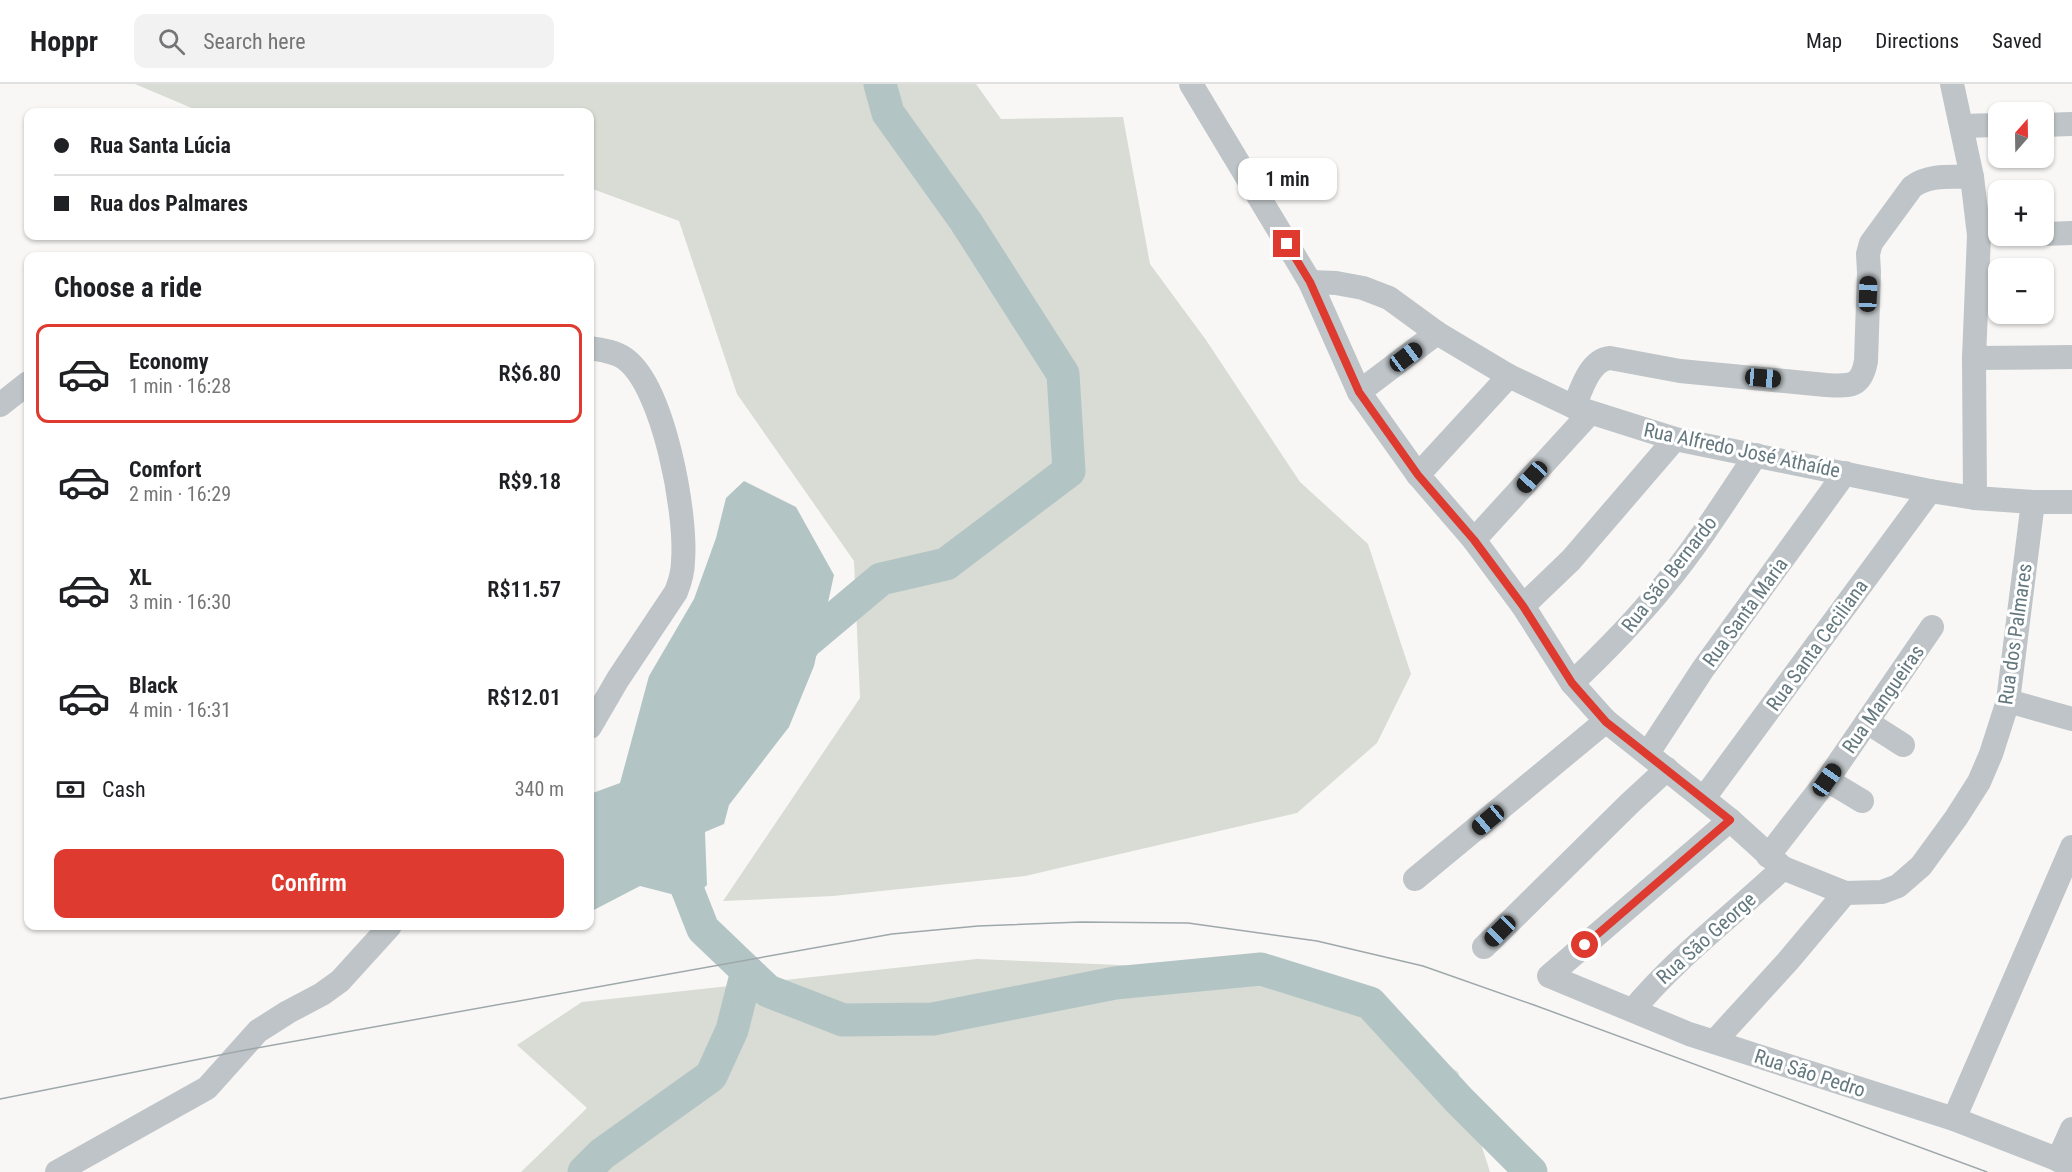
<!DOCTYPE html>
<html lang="en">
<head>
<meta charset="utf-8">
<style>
  :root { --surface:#fff; --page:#f2f2f2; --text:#202124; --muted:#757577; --line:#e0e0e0; --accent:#de3a2f }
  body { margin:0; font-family:"Roboto Condensed",sans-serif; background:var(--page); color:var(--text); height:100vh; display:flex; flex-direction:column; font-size:22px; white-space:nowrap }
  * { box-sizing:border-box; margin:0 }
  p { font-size:20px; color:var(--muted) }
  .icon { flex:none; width:33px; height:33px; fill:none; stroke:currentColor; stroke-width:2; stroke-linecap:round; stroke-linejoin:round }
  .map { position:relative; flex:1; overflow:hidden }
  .side { position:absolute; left:24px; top:168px; width:570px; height:678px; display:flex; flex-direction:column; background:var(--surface); border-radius:12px; box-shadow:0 2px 4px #0004 }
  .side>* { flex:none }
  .guide { position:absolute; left:24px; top:24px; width:570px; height:132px; border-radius:12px; box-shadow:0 2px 4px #0004; display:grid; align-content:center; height:132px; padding:0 30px; background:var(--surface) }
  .needle { width:39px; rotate:20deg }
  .controls { position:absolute; left:1988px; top:18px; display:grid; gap:12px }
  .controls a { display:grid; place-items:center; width:66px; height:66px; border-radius:12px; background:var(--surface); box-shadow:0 2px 4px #0004; font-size:30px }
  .end { position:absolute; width:27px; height:27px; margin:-14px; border:8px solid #de3a2f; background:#fff; box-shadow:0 0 0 3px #fff }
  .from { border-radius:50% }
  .bubble { position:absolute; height:42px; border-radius:12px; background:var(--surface); box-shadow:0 2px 4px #0004; font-size:20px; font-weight:600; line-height:42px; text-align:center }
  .car { position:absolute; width:18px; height:36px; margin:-18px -9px; border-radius:8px; box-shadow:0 0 4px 2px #0007; background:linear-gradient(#222 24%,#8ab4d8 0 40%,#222 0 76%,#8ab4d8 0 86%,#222 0) }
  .guide b { display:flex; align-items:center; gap:21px; height:57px; font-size:22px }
  .guide b+b { border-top:2px solid var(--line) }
  .guide i { width:15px; height:15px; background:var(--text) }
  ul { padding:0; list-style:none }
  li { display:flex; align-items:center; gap:18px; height:99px; margin:0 12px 9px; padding:0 18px; border:3px solid transparent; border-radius:12px }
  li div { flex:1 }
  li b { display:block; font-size:22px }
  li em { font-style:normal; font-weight:600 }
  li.current { border-color:var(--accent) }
  li>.icon { width:54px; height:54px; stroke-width:1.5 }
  h2 { padding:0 30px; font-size:27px; line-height:72px }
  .pay { display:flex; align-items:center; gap:15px; height:66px; padding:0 30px; font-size:22px }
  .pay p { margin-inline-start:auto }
  .action { display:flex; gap:12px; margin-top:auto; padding:12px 30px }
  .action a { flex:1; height:69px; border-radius:12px; background:var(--accent); color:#fff; font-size:24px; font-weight:600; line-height:69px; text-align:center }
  header { display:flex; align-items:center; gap:36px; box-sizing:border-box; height:84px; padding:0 30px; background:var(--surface); border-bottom:2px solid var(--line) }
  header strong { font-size:28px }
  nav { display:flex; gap:33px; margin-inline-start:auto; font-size:21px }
  .search { width:420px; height:54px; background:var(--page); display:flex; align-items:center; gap:15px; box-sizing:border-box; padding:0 21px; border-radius:12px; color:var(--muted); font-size:22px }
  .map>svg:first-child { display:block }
  .green { fill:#d8dcd4 }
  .water { fill:#b3c4c5 }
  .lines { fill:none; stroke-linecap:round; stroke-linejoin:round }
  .river { stroke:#b3c4c5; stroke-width:33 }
  .minor { stroke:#bec4c7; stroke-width:24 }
  .tram { stroke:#9ea8ab; stroke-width:1.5 }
  .route { stroke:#de3a2f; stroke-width:8 }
  .labels { text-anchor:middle; stroke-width:6; stroke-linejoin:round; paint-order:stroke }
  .street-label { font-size:20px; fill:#64787f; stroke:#fff }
</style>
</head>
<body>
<header>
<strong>Hoppr</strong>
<div class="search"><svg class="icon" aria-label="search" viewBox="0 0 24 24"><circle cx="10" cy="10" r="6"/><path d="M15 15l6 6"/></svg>Search here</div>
<nav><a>Map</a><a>Directions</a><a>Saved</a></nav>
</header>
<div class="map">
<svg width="2072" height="1088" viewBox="0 0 2072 1088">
  <rect width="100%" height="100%" fill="#f8f7f5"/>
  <g class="green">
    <polygon points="135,0 976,0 1001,35 1123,33 1150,180 1206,256 1300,398 1368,460 1411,590 1377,659 1297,729 1025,792 833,812 723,817 860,614 854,477 737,310 679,137 590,104 590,28 201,28"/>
    <polygon points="977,875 1313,889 1458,988 1490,1088 521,1088 587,1024 517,961 582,918"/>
  </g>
  <polygon class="water" points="744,397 796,423 834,491 814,582 789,643 729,721 724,740 705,748 707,801 682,824 675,811 640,802 590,828 590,710 620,699 649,592 694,515 716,454 726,414"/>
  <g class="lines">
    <g class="river">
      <polyline points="792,577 806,558 881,495 946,480 1069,387 1063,290 966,138 888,29 880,0"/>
      <polyline points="682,775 679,784 703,845 768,907 843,936 933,935 1115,899 1261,885 1370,919 1459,1016 1531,1088"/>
      <polyline points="584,1088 602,1070 711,992 732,946 747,887"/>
    </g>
    <g class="minor">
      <polyline points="1191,0 1310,198 1359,308 1418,391 1474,456 1523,522 1572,599 1606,637 1730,736 1783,784 1845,809 1882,808 1898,802 1921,782 1956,734 1979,698 1991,670 2008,617 2033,418"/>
      <polyline points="1952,0 1972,93 1979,151 1974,274 1975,414"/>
      <polyline points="2043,41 2072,40"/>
      <polyline points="1962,42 1998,41"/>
      <polyline points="2043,150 2072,149"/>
      <polyline points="1310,198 1336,199 1363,204 1389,214 1437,249 1509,292 1574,323 1675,355 1930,407 1975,414 2033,418 2072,418"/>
      <path d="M590,264C602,266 614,267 624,274C664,301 687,431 683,477C683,488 680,498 676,508L618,595L590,643"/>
      <polyline points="1974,274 2072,273"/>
      <polyline points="1359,308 1437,249"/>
      <polyline points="0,321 28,299"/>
      <path d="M1574,323C1581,307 1589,276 1610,274L1680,287L1826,301C1850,302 1861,304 1866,277L1869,188L1868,170L1871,159L1912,103C1929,90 1952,93 1972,93"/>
      <polyline points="1418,391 1509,292"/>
      <polyline points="1474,456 1590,329"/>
      <polyline points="1523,522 1571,476 1675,355"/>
      <path d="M1572,599C1605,568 1637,535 1666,499C1699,459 1727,414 1756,371"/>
      <polyline points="2008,617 2072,635"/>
      <polyline points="1867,638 1903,661"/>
      <polyline points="1648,669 1703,585 1845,389"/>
      <polyline points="1827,696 1862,717"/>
      <polyline points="1704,714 1930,407"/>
      <polyline points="1730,736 1549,892 1689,950 1954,1035 2072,1081"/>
      <polyline points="1768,772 1827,696 1932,543"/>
      <polyline points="1415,795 1606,637"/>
      <polyline points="1484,863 1630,719 1667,685"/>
      <path d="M1633,926C1677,873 1733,831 1783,784"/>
      <polyline points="1714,958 1788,877 1845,809"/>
      <polyline points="1954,1035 2072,763"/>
      <polyline points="2058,1076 2072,1045"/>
      <polyline points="57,1088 207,1004 258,947 288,928 322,910 340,897 390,842"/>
    </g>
    <polyline class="tram" points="0,1015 240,967 892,850 978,842 1081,838 1188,839 1317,857 1423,882 1534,921 1987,1088"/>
  </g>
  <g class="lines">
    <polyline class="route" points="1287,160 1310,198 1359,308 1418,391 1474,456 1523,522 1572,599 1606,638 1730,736 1585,861"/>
  </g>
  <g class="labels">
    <g class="street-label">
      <text transform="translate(1742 366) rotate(12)" y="7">Rua Alfredo José Athaíde</text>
      <text transform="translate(1669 490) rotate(-52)" y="7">Rua São Bernardo</text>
      <text transform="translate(1745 528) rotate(-54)" y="7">Rua Santa Maria</text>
      <text transform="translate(2015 550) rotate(-82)" y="7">Rua dos Palmares</text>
      <text transform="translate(1817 561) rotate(-54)" y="7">Rua Santa Ceciliana</text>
      <text transform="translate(1883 615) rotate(-55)" y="7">Rua Mangueiras</text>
      <text transform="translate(1706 854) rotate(-42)" y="7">Rua São George</text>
      <text transform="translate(1810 989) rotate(18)" y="7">Rua São Pedro</text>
    </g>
  </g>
</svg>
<div class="controls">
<a><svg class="needle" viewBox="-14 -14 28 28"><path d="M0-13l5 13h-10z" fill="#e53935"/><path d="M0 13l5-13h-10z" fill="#757577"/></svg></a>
<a>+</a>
<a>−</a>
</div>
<i class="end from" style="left:1585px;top:861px"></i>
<i class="end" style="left:1287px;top:160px"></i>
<div class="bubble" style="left:1238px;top:74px;width:99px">1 min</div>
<i class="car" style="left:1868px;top:210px;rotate:2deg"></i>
<i class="car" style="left:1406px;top:273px;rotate:53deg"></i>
<i class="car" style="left:1763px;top:294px;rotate:95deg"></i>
<i class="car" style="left:1532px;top:393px;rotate:222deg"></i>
<i class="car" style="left:1827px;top:696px;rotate:35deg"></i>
<i class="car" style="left:1488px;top:736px;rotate:230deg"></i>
<i class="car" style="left:1500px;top:847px;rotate:225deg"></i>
<div class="guide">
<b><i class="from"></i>Rua Santa Lúcia</b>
<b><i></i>Rua dos Palmares</b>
</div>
<section class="side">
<h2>Choose a ride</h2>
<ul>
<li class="current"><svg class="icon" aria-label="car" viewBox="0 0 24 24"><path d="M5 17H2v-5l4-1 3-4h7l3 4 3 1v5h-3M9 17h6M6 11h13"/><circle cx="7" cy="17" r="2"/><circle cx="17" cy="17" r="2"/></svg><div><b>Economy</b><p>1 min · 16:28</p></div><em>R$6.80</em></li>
<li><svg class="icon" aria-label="car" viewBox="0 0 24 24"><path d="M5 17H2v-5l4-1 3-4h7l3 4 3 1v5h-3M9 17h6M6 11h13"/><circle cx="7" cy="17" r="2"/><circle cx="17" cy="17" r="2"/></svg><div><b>Comfort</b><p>2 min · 16:29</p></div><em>R$9.18</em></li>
<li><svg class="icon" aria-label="car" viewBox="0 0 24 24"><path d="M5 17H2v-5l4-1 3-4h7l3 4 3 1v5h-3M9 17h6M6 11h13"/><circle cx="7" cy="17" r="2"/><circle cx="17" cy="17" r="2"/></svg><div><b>XL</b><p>3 min · 16:30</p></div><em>R$11.57</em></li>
<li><svg class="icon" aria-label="car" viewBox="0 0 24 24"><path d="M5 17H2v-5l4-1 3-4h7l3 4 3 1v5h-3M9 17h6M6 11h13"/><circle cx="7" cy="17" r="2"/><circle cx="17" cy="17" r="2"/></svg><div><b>Black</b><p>4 min · 16:31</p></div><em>R$12.01</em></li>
</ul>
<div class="pay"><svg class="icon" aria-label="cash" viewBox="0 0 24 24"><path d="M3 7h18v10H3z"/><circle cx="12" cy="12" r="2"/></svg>Cash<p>340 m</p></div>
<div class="action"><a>Confirm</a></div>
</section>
</div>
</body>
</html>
